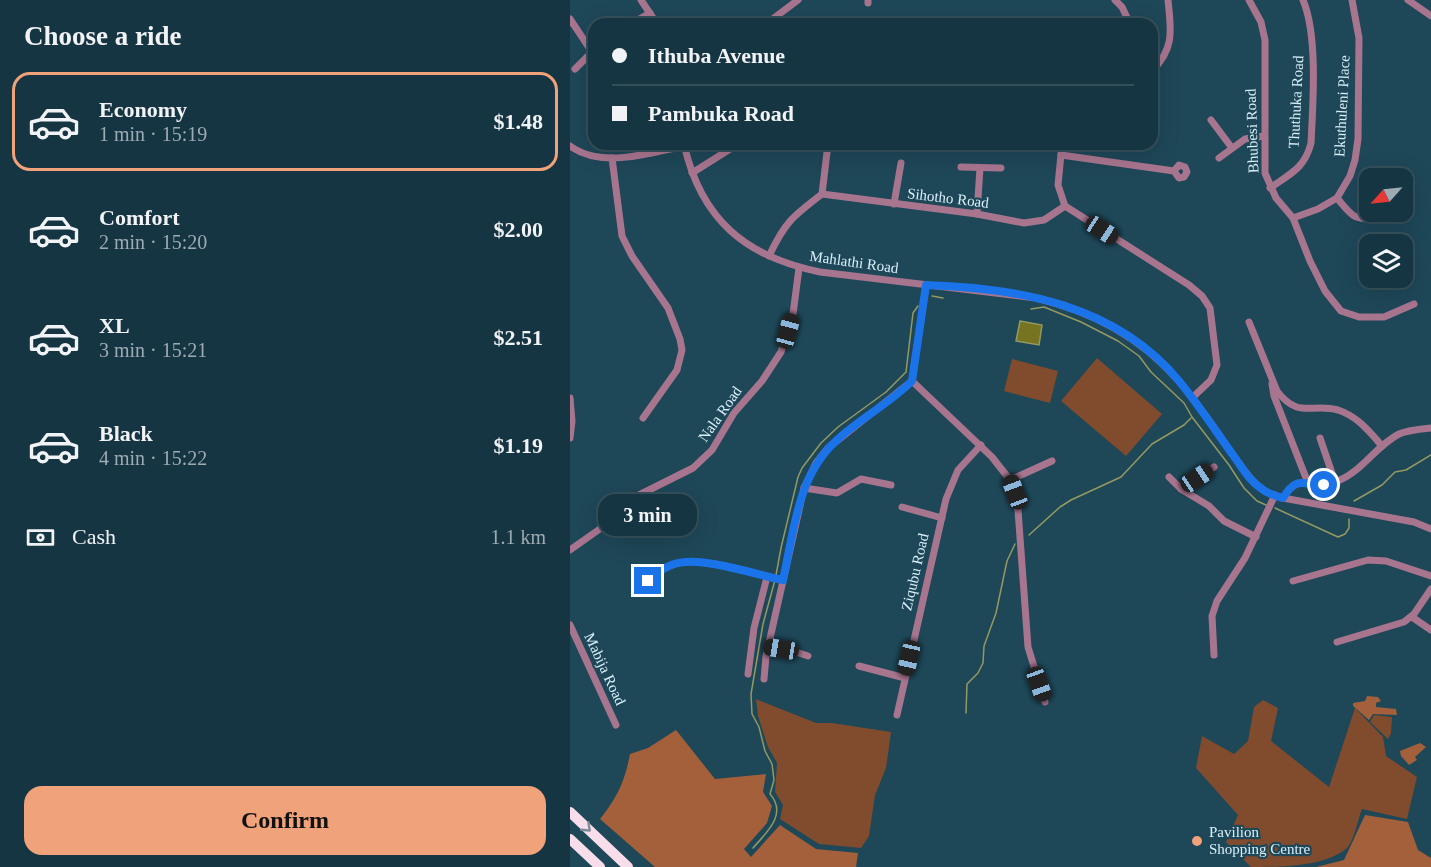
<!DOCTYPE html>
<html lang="en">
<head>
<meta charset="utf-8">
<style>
  :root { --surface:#163542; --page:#23404d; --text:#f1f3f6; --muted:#9eabb2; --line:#35505b; --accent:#f0a27a }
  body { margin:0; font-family:Georgia,serif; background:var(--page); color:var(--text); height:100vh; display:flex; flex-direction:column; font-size:22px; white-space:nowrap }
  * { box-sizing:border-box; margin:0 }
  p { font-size:20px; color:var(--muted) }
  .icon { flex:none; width:33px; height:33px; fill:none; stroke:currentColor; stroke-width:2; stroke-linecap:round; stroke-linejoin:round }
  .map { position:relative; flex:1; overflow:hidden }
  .drawer { display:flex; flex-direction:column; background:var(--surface); width:570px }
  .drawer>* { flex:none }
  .hud { position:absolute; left:18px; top:18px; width:570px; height:132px; border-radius:18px; box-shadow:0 6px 24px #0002,0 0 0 2px var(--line); display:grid; align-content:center; height:132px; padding:0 24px; background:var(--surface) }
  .needle { width:39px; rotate:243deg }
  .fabs { position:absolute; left:789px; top:168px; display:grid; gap:12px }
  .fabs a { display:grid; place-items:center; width:54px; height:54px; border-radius:12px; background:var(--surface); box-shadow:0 6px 24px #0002,0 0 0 2px var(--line); font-size:30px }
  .end { position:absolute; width:27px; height:27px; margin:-14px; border:8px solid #1a73e8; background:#fff; box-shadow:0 0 0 3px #fff }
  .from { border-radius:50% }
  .bubble { position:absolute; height:42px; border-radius:18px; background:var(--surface); box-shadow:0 6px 24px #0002,0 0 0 2px var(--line); font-size:20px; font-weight:700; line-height:42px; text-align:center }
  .car { position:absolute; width:18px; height:36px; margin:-18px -9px; border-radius:8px; box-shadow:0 0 4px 2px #0007; background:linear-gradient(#222 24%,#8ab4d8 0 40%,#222 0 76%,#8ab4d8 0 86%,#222 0) }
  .hud b { display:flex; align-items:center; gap:21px; height:57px; font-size:22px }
  .hud b+b { border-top:2px solid var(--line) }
  .hud i { width:15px; height:15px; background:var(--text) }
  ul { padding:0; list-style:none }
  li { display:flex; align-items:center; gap:18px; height:99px; margin:0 12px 9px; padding:0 12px; border:3px solid transparent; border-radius:18px }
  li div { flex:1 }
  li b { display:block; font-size:22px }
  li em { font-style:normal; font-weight:700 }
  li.active { border-color:var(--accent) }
  li>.icon { width:54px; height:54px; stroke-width:1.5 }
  h2 { padding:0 24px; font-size:27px; line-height:72px }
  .pay { display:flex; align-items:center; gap:15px; height:66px; padding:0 24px; font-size:22px }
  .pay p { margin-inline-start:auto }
  .cta { display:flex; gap:12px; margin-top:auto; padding:12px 24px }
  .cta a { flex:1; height:69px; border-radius:18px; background:var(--accent); color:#111; font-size:24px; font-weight:700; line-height:69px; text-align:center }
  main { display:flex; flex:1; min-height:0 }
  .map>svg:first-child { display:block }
  .green { fill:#814b2e }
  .forest { fill:#a4603b }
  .water { fill:#767421; stroke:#949962; stroke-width:1.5 }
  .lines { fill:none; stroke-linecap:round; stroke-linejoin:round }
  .stream { stroke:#949962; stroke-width:1.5 }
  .minor { stroke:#a8758f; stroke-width:7 }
  .highway { stroke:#f8deea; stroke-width:10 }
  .oneway { stroke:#808b9a }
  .route { stroke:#1a73e8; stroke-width:8 }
  .poi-dot { fill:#f0a27a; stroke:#1e4758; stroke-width:2 }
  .labels { text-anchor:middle; stroke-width:4.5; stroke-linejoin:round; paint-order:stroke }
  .street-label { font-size:15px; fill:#d9eff9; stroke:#1e4758 }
  .poi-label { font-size:15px; fill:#d9eff9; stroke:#1e4758; text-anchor:start }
</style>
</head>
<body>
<main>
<section class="drawer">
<h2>Choose a ride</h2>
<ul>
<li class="active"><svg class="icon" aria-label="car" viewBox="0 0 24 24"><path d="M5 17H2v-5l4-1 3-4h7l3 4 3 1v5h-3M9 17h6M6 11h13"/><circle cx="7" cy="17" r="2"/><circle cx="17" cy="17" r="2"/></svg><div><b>Economy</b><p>1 min · 15:19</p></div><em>$1.48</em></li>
<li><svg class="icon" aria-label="car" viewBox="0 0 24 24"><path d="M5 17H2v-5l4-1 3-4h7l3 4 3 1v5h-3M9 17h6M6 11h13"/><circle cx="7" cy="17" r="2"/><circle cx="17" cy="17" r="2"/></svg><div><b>Comfort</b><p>2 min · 15:20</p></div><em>$2.00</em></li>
<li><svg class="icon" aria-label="car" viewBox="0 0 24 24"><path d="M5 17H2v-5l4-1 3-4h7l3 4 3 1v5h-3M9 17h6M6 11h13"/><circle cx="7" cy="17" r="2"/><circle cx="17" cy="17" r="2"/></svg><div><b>XL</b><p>3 min · 15:21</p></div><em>$2.51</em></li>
<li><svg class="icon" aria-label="car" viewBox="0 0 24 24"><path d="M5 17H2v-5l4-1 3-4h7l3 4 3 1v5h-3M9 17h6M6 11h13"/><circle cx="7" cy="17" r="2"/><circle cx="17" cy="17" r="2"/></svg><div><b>Black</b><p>4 min · 15:22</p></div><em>$1.19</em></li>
</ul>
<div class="pay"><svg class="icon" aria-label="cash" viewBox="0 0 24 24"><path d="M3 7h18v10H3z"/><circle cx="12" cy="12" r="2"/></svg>Cash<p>1.1 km</p></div>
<div class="cta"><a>Confirm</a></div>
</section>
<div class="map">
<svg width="861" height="867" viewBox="0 0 861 867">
  <rect width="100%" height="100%" fill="#1e4758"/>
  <g class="green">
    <polygon points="527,358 592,414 556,456 491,401"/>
    <polygon points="442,359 488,371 480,403 434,391"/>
    <polygon points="186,699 246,723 262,723 321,732 316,768 305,795 299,836 291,848 249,844 210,819 213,805 205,792 207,763 198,747 188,716"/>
    <path d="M693,700L708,708L701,741L759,787L785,708L813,737L816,756L847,777L837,819L792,809C788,819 784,841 777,848C755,867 710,867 681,867L656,842L668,815L626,768L632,736L664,754L678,741L684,707Z"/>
    <polygon points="804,715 822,717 821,733 818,739 800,722"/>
  </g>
  <g class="forest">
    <polygon points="797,696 808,697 811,701 806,703 806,707 826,709 827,715 803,714 799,720 783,706 783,703 795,701"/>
    <path d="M106,730L145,779L196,774L193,792L202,806L197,823L174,849L181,857L210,825L246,849L288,853L286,867H85L30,819C47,798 55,781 60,754L78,748Z"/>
    <polygon points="850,743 856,747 845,757 847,760 839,765 831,756 830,751"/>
    <polygon points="795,815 838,822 848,850 861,858 861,867 746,867 774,860"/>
  </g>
  <polygon class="water" points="450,321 472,325 469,345 446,341"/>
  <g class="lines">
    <g class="stream">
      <polyline points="362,296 373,298"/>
      <polyline points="461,309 474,307 511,322 548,341 569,356 581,372 614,403 622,417 659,465 674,488 687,501 696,505"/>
      <polyline points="784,501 812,485 825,472 836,470 861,455"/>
      <polyline points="705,508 768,537 775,534 779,528 779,519"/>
      <polyline points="459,535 490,507 501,500 551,477 582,444 614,425 621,418"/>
      <polyline points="206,575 211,548 228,477 232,468 251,443 268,427 316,392 336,372 343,313 348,306"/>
      <polyline points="396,713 397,684 408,673 413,663 414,646 426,613 437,561 445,544"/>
      <path d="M183,848C196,833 218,814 200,794L204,780L202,764L195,751L189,727L182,714L181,694L193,624L205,580"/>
    </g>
    <g class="minor">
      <polyline points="71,0 87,24"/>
      <polyline points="298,0 298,3"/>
      <polyline points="545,0 552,7 560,24"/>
      <polyline points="679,0 691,22 695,40 695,173 706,198 723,218 740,261 755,291 771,311 789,317 814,317 844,304"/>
      <polyline points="838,0 861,16"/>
      <polyline points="0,19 22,52"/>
      <polyline points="61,24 80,13"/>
      <polyline points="196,24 228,0"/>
      <polyline points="363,24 364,22"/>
      <polyline points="5,69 24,50"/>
      <path d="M582,71C605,48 601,30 598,0"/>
      <polyline points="641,120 662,148"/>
      <path d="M114,144C131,220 176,257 250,272L466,298C521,311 568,335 606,378C627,401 645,429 663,455C672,467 680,481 692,489C698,494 706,496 713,498L844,522L861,529"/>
      <polyline points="492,144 488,185 495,206 619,285 632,296 640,308 647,365 641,380 622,398"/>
      <path d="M0,146C32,169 79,153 114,146"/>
      <polyline points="491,155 604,171 609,178 614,177 617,172 615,167 609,165 604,171"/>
      <polyline points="42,158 52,236 62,256 98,308 110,339 112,350 107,370 73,418"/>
      <polyline points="649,158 675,139 694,136"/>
      <polyline points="391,167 431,168"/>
      <polyline points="122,173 168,144"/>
      <path d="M700,188C720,174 735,168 741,143C743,104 748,35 733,0"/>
      <polyline points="252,194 407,214 454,223 474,220 495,206"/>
      <path d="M767,198C782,216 783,220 807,219"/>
      <polyline points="324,204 331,163"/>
      <polyline points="407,214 410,168"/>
      <polyline points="723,218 748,209 767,198 780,176 785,160 788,139 789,38 782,0"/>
      <path d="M199,256C215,222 223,216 252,194L258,144"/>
      <path d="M679,322L707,391C728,419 742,403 768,410C787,416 799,431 812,446"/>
      <polyline points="342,381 422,457 440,480 448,510 458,647 475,702"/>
      <polyline points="702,384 704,396 738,483"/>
      <polyline points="0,398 2,421 0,438"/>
      <polyline points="750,438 765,482"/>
      <polyline points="599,477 611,489 639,506 654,521 686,537"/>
      <polyline points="440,480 482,461"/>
      <polyline points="234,488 267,493 291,479 321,485"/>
      <polyline points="611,489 644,467"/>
      <path d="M713,498C730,469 743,492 770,480C793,470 807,445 829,434C838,430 851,429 861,428"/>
      <polyline points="332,507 372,518"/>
      <polyline points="0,550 34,526 69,495 123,468 142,450 164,413 192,381 211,352 223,314 229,268"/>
      <path d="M78,581C88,571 101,563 115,562C138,559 188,575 213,580"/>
      <polyline points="723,581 798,560 816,561 861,576"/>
      <polyline points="842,617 861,630"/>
      <polyline points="0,625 46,725"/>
      <polyline points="767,642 834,622 844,614 861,589"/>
      <polyline points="198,647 223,651 238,656"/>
      <polyline points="644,655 642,616 647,601 675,558 705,495"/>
      <polyline points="289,666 335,678"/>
      <polyline points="178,674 184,628 197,577"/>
      <polyline points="194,679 196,656 234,488 246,463 258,448 342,381 356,285"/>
      <polyline points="327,715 376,499 388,470 411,445"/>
    </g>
    <g class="highway">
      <polyline points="0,812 58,867"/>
      <polyline points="0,839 30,867"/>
    </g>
  </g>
  <defs><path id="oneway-chevron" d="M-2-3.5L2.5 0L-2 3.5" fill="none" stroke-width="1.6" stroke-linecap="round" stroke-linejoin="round" transform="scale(1.5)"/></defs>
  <use class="oneway" href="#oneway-chevron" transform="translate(17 828) rotate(43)"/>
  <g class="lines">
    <path class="route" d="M78,581C88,571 101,563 115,562C138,559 188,575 213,580C224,532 227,476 266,441C289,419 319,404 342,381L356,285C450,288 546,305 609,381C628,404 645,430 663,455C672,467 679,481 692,489C698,494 706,496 713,498C727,475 733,485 754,485"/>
  </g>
  <circle class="poi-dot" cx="627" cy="841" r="6"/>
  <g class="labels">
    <g class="street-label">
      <text transform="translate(726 102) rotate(-87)" y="5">Thuthuka Road</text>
      <text transform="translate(772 106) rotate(-87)" y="5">Ekuthuleni Place</text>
      <text transform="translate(682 131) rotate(-92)" y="5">Bhubesi Road</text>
      <text transform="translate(378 198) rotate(7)" y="5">Sihotho Road</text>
      <text transform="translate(284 262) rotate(8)" y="5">Mahlathi Road</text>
      <text transform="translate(150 414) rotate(-55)" y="5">Nala Road</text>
      <text transform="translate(345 572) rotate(-77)" y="5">Ziqubu Road</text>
      <text transform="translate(35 669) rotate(65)" y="5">Mabija Road</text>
    </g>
    <g class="poi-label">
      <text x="639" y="837">Pavilion<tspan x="639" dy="17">Shopping Centre</tspan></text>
    </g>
  </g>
</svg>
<div class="fabs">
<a><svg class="needle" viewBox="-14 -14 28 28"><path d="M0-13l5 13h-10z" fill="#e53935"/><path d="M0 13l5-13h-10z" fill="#9eabb2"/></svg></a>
<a><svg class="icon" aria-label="layers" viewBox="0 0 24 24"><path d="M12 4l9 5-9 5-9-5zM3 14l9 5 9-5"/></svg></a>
</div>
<i class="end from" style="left:754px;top:485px"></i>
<i class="end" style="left:78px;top:581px"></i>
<div class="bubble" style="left:28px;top:494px;width:99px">3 min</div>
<i class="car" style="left:532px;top:230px;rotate:123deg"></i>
<i class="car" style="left:218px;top:331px;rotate:15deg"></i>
<i class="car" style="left:627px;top:478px;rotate:56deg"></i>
<i class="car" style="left:445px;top:492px;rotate:339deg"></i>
<i class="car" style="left:211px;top:649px;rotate:279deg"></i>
<i class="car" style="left:339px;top:658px;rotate:193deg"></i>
<i class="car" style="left:469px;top:684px;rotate:160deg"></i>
<div class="hud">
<b><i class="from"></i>Ithuba Avenue</b>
<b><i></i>Pambuka Road</b>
</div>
</div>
</main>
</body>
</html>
